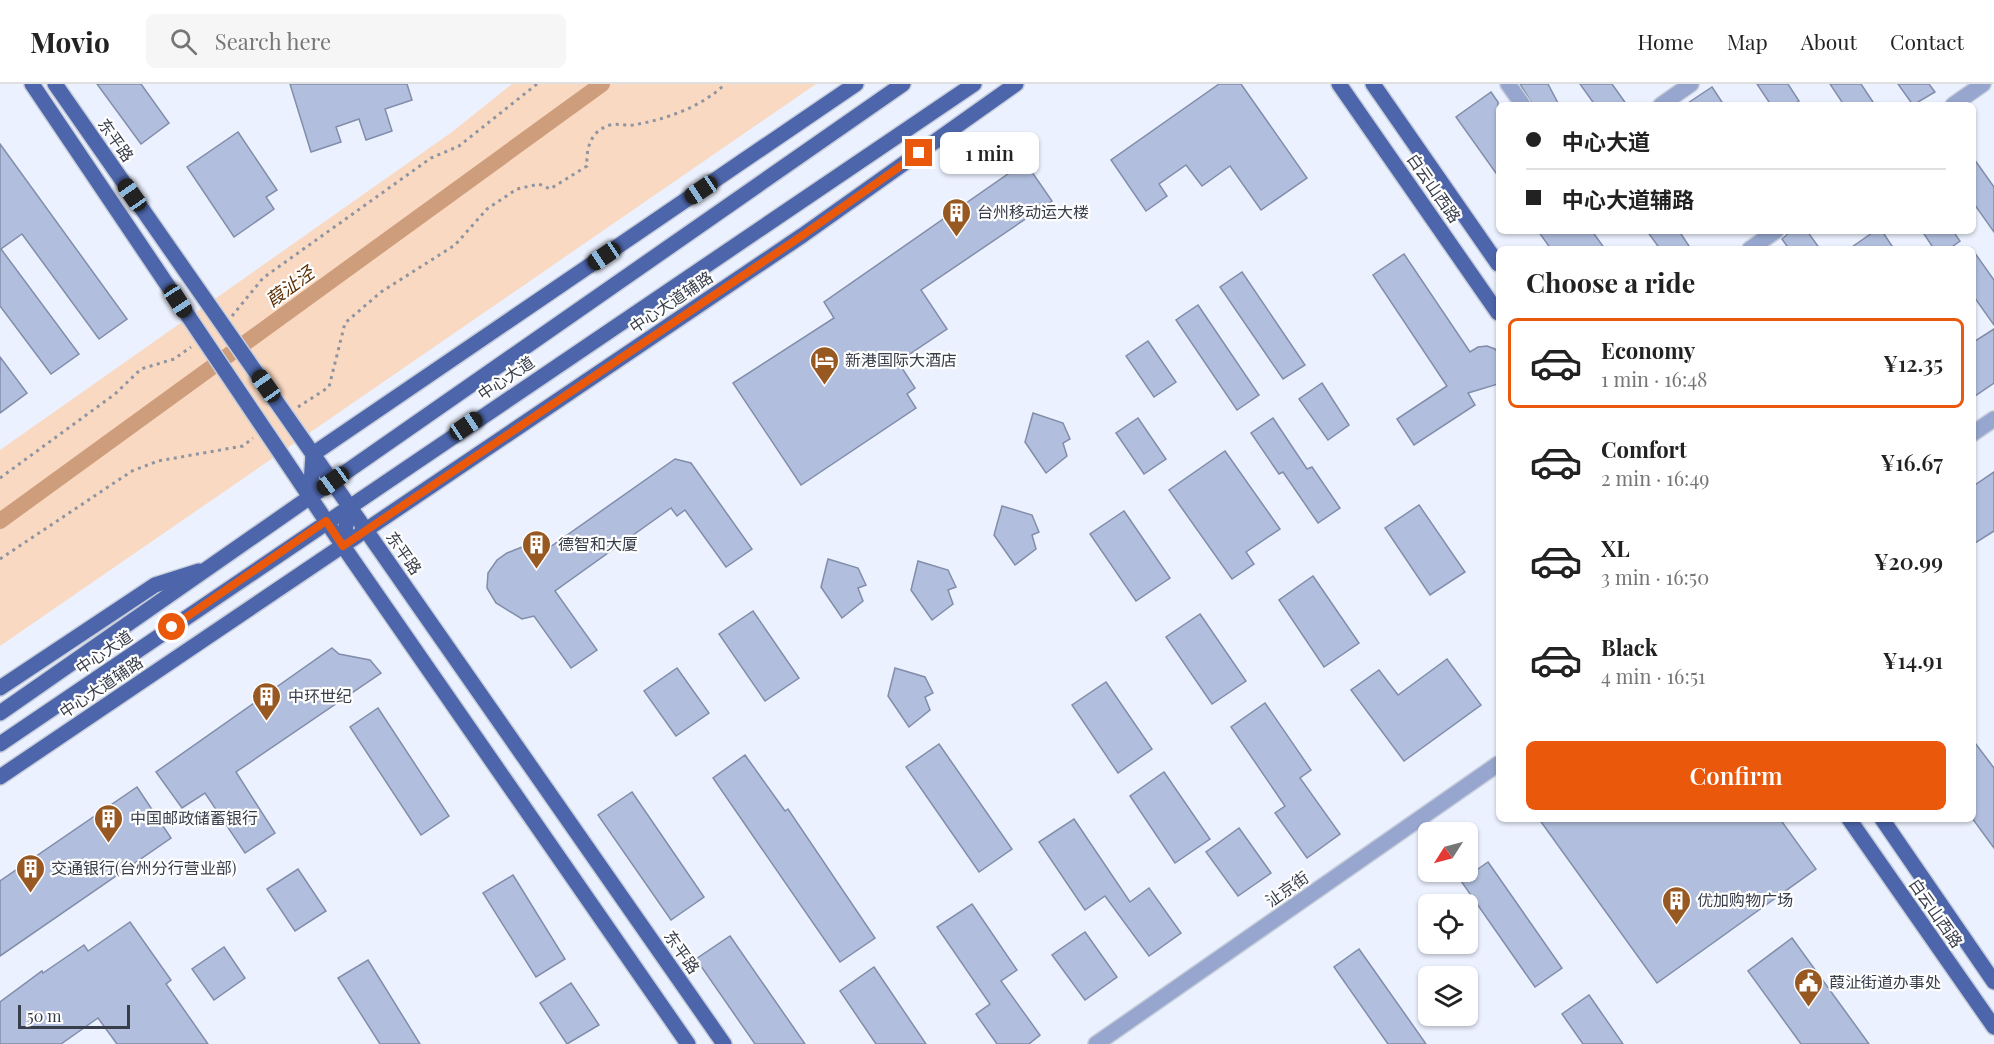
<!DOCTYPE html>
<html lang="en">
<head>
<meta charset="utf-8">
<style>
  :root { --surface:#fff; --page:#f6f6f6; --text:#222; --muted:#767676; --line:#e0e0e0; --accent:#ea580c }
  body { margin:0; font-family:"Playfair Display","Noto Sans SC",serif; background:var(--page); color:var(--text); height:100vh; display:flex; flex-direction:column; font-size:22px; white-space:nowrap }
  * { box-sizing:border-box; margin:0 }
  p { font-size:20px; color:var(--muted) }
  .icon { flex:none; width:33px; height:33px; fill:none; stroke:currentColor; stroke-width:2; stroke-linecap:round; stroke-linejoin:round }
  .map { position:relative; flex:1; overflow:hidden }
  .drawer { position:absolute; left:1496px; top:162px; width:480px; height:576px; display:flex; flex-direction:column; background:var(--surface); border-radius:9px; box-shadow:0 2px 4px #0004 }
  .drawer>* { flex:none }
  .hud { position:absolute; left:1496px; top:18px; width:480px; height:132px; border-radius:9px; box-shadow:0 2px 4px #0004; display:grid; align-content:center; height:132px; padding:0 30px; background:var(--surface) }
  .needle { width:39px; rotate:234deg }
  .tools { position:absolute; left:1418px; top:738px; display:grid; gap:12px }
  .tools a { display:grid; place-items:center; width:60px; height:60px; border-radius:9px; background:var(--surface); box-shadow:0 2px 4px #0004; font-size:30px }
  .scale { position:absolute; left:18px; bottom:15px; width:112px; box-sizing:border-box; padding-left:6px; border:3px solid #383d4a; border-top:0; font-size:16px; line-height:21px; white-space:nowrap; color:#383d4a; -webkit-text-stroke:4px #fefefe; paint-order:stroke }
  .end { position:absolute; width:27px; height:27px; margin:-14px; border:8px solid #ea580c; background:#fff; box-shadow:0 0 0 3px #fff }
  .from { border-radius:50% }
  .bubble { position:absolute; height:42px; border-radius:9px; background:var(--surface); box-shadow:0 2px 4px #0004; font-size:20px; font-weight:600; line-height:42px; text-align:center }
  .car { position:absolute; width:18px; height:36px; margin:-18px -9px; border-radius:8px; box-shadow:0 0 4px 2px #0007; background:linear-gradient(#222 24%,#8ab4d8 0 40%,#222 0 76%,#8ab4d8 0 86%,#222 0) }
  .hud b { display:flex; align-items:center; gap:21px; height:57px; font-size:22px }
  .hud b+b { border-top:2px solid var(--line) }
  .hud i { width:15px; height:15px; background:var(--text) }
  ul { padding:0; list-style:none }
  li { display:flex; align-items:center; gap:18px; height:90px; margin:0 12px 9px; padding:0 18px; border:3px solid transparent; border-radius:9px }
  li div { flex:1 }
  li b { display:block; font-size:22px }
  li em { font-style:normal; font-weight:600 }
  li.active { border-color:var(--accent) }
  li>.icon { width:54px; height:54px; stroke-width:1.5 }
  h2 { padding:0 30px; font-size:27px; line-height:72px }
  .primary-button { display:flex; gap:12px; margin-top:auto; padding:12px 30px }
  .primary-button a { flex:1; height:69px; border-radius:9px; background:var(--accent); color:#fff; font-size:24px; font-weight:600; line-height:69px; text-align:center }
  header { display:flex; align-items:center; gap:36px; box-sizing:border-box; height:84px; padding:0 30px; background:var(--surface); border-bottom:2px solid var(--line) }
  header strong { font-size:28px }
  nav { display:flex; gap:33px; margin-inline-start:auto; font-size:21px }
  .search { width:420px; height:54px; background:var(--page); display:flex; align-items:center; gap:15px; box-sizing:border-box; padding:0 21px; border-radius:9px; color:var(--muted); font-size:22px }
  .map>svg:first-child { display:block }
  .green { fill:#f9d9c2 }
  .lines { fill:none; stroke-linecap:round; stroke-linejoin:round }
  .canal { stroke:#ce9e7c; stroke-width:16 }
  .building { fill:#b1bedd; stroke:#818daa; stroke-width:1.5 }
  .minor-casing { stroke:#c7cdda; stroke-width:18 }
  .major-casing { stroke:#c7cdda; stroke-width:18 }
  .path { stroke:#8f94a1; stroke-width:3; stroke-dasharray:3 4.5; stroke-linecap:butt }
  .minor { stroke:#96a6ce; stroke-width:15 }
  .major { stroke:#4d66ab; stroke-width:15 }
  .route { stroke:#ea580c; stroke-width:8 }
  .labels { text-anchor:middle; stroke-width:4.5; stroke-linejoin:round; paint-order:stroke }
  .street-label { font-size:16px; fill:#383d4a; stroke:#fefefe }
  .poi-label { font-size:16px; fill:#383d4a; stroke:#fefefe; text-anchor:start }
  .water-label { font-size:18px; font-style:italic; fill:#5c2f05; stroke:#fefefe }
</style>
</head>
<body>
<header>
<strong>Movio</strong>
<div class="search"><svg class="icon" aria-label="search" viewBox="0 0 24 24"><circle cx="10" cy="10" r="6"/><path d="M15 15l6 6"/></svg>Search here</div>
<nav><a>Home</a><a>Map</a><a>About</a><a>Contact</a></nav>
</header>
<div class="map">
<svg width="1994" height="960" viewBox="0 0 1994 960">
  <rect width="100%" height="100%" fill="#ebf1fe"/>
  <polygon class="green" points="512,0 816,0 0,562 0,366 452,48"/>
  <g class="lines">
    <polyline class="canal" points="0,437 602,0"/>
  </g>
  <g class="building">
    <polygon points="97,0 141,0 169,39 141,60"/>
    <polygon points="290,0 407,0 412,16 385,25 392,47 366,56 359,35 336,43 341,58 311,68"/>
    <polygon points="1219,0 1241,0 1307,94 1261,126 1230,82 1202,102 1186,81 1159,100 1167,112 1146,127 1111,76"/>
    <polygon points="1520,0 1548,0 1559,21 1533,21"/>
    <polygon points="1580,0 1612,0 1627,21 1595,21"/>
    <polygon points="1757,0 1788,0 1799,17 1793,21 1771,21"/>
    <polygon points="1830,0 1861,0 1875,21 1844,21"/>
    <polygon points="1898,0 1929,0 1935,8 1913,21"/>
    <polygon points="1712,3 1724,21 1685,21"/>
    <polygon points="1491,8 1498,18 1498,92 1456,33"/>
    <polygon points="238,48 277,106 266,113 274,125 234,153 187,83"/>
    <polygon points="0,60 127,235 99,255 22,150 1,165 79,270 51,290 0,222"/>
    <polygon points="1972,72 1994,103 1994,148 1972,117"/>
    <polygon points="1025,78 1052,117 921,206 947,245 898,278 915,304 907,310 916,324 801,401 733,299 834,234 824,218"/>
    <polygon points="1538,147 1592,147 1605,165 1551,165"/>
    <polygon points="1647,147 1679,147 1691,165 1660,165"/>
    <polygon points="1791,147 1807,147 1820,165 1789,165 1782,155"/>
    <polygon points="1875,147 1882,147 1894,165 1849,165"/>
    <polygon points="1922,147 1953,147 1960,157 1949,165 1934,165"/>
    <polygon points="1972,165 1994,196 1994,241 1972,210"/>
    <polygon points="1404,170 1470,268 1478,263 1487,262 1495,265 1498,269 1498,300 1468,309 1475,321 1414,361 1397,335 1447,302 1373,191"/>
    <polygon points="1242,188 1305,281 1283,295 1220,203"/>
    <polygon points="1198,221 1259,311 1237,326 1176,236"/>
    <polygon points="1994,245 1994,299 1972,314 1972,259"/>
    <polygon points="1148,257 1176,298 1154,313 1126,272"/>
    <polygon points="0,273 27,309 0,329"/>
    <polygon points="1322,299 1349,341 1328,356 1299,315"/>
    <polygon points="1033,329 1063,339 1070,355 1063,359 1067,372 1046,389 1025,358"/>
    <polygon points="1138,334 1166,375 1144,390 1116,349"/>
    <polygon points="1273,334 1307,385 1312,383 1340,424 1318,439 1283,388 1279,390 1251,349"/>
    <polygon points="1225,367 1280,445 1246,468 1254,480 1232,495 1169,406"/>
    <polygon points="675,375 691,379 752,465 726,483 685,426 677,432 671,424 555,507 597,566 571,584 534,532 522,535 496,519 487,504 488,489 497,476 507,469 527,461 543,468"/>
    <polygon points="1994,388 1994,447 1972,461 1972,403"/>
    <polygon points="1419,421 1465,488 1430,511 1385,444"/>
    <polygon points="1002,422 1032,431 1039,448 1032,451 1036,465 1015,481 994,451"/>
    <polygon points="1124,427 1170,494 1136,517 1090,450"/>
    <polygon points="828,475 858,484 866,501 858,504 863,517 842,534 821,503"/>
    <polygon points="918,477 948,486 956,503 948,506 953,520 932,536 911,506"/>
    <polygon points="1313,492 1359,559 1324,583 1279,516"/>
    <polygon points="753,527 799,594 765,617 719,550"/>
    <polygon points="1200,530 1246,597 1212,620 1166,553"/>
    <polygon points="332,564 339,570 370,576 381,589 236,688 275,749 245,769 205,709 182,724 156,688"/>
    <polygon points="1447,575 1481,621 1404,677 1351,606 1379,586 1398,611"/>
    <polygon points="677,584 709,629 676,652 644,607"/>
    <polygon points="895,584 925,593 933,609 925,613 930,626 909,643 888,612"/>
    <polygon points="1106,598 1152,665 1118,689 1072,621"/>
    <polygon points="1265,619 1311,686 1300,694 1340,750 1307,774 1275,729 1285,722 1231,643"/>
    <polygon points="378,624 449,732 421,751 350,643"/>
    <polygon points="1972,655 1994,684 1994,764 1972,734"/>
    <polygon points="939,660 1012,765 979,788 906,683"/>
    <polygon points="745,671 785,727 788,725 875,854 840,878 713,694"/>
    <polygon points="1164,688 1210,755 1175,779 1130,712"/>
    <polygon points="137,703 171,754 0,872 0,797"/>
    <polygon points="632,708 704,813 671,836 598,731"/>
    <polygon points="1074,735 1130,818 1149,804 1181,849 1149,872 1105,812 1085,826 1039,758"/>
    <polygon points="1539,735 1780,735 1816,785 1657,899"/>
    <polygon points="1239,744 1271,789 1238,812 1206,768"/>
    <polygon points="1488,778 1562,884 1535,903 1461,797"/>
    <polygon points="298,785 326,827 295,847 267,805"/>
    <polygon points="513,791 565,875 536,893 483,809"/>
    <polygon points="972,820 1017,886 1001,897 1040,951 1029,960 997,960 976,930 990,920 937,843"/>
    <polygon points="130,838 171,896 166,900 208,960 117,960 98,934 61,960 0,960 0,918 42,887 43,889 84,861 88,867"/>
    <polygon points="1085,848 1117,893 1085,916 1052,871"/>
    <polygon points="730,852 805,960 755,960 696,875"/>
    <polygon points="1792,854 1869,960 1801,960 1748,887"/>
    <polygon points="224,863 245,894 214,916 192,885"/>
    <polygon points="1359,865 1426,960 1388,960 1334,883"/>
    <polygon points="368,876 420,960 380,960 338,894"/>
    <polygon points="874,883 926,960 876,960 840,907"/>
    <polygon points="571,899 599,941 567,960 540,919"/>
    <polygon points="1589,911 1623,960 1583,960 1562,930"/>
  </g>
  <g class="lines">
    <defs>
      <g id="minor">
        <polyline points="1508,0 1523,21"/>
        <polyline points="1661,21 1691,0"/>
        <polyline points="1953,21 1983,0"/>
        <polyline points="1750,165 1776,147"/>
        <polyline points="1972,350 1994,335"/>
        <polyline points="1096,960 1498,680"/>
      </g>
      <g id="major">
        <polyline points="32,0 343,462 688,960"/>
        <polyline points="55,0 724,960"/>
        <polyline points="1339,0 1498,229"/>
        <polyline points="1373,0 1498,180"/>
        <polyline points="313,370 856,0"/>
        <polyline points="310,414 313,370"/>
        <polyline points="343,462 349,421"/>
        <polyline points="0,604 155,501 199,487"/>
        <polyline points="0,629 903,0"/>
        <polyline points="0,660 974,0"/>
        <polyline points="0,693 803,151 1016,0"/>
        <polyline points="1849,735 1994,943"/>
        <polyline points="1882,735 1994,898"/>
      </g>
    </defs>
    <use href="#minor" class="minor-casing"/>
    <use href="#major" class="major-casing"/>
    <g class="path">
      <polyline points="232,232 263,194 431,74 459,62 537,0"/>
      <path d="M298,323L329,303L345,239L381,208L455,161L487,125L517,105L539,100L550,105L587,82C586,65 590,47 610,41C617,39 625,42 633,41C664,36 702,23 725,0"/>
      <polyline points="0,394 115,310 141,285 174,275 191,263"/>
      <polyline points="0,475 132,387 158,377 243,362 253,354"/>
    </g>
    <use href="#minor" class="minor"/>
    <use href="#major" class="major"/>
  </g>
  <g class="lines">
    <polyline class="route" points="172,543 326,437 343,462 803,151 919,69"/>
  </g>
  <defs>
    <symbol id="building-pin" viewBox="-11 -11 22 30"><path d="M0 17L-7.5 6A9.5 9.5 0 1 1 7.5 6Z" fill="#985822" stroke="#fefefe"/><path d="M-4-6H4V6H1V3H-1V6H-4ZM-2.5-4.3h1.7v1.8h-1.7ZM.8-4.3h1.7v1.8H.8ZM-2.5-1h1.7V.8h-1.7ZM.8-1h1.7V.8H.8Z" fill="#fff"/></symbol>
    <symbol id="hotel-pin" viewBox="-11 -11 22 30"><path d="M0 17L-7.5 6A9.5 9.5 0 1 1 7.5 6Z" fill="#985822" stroke="#fefefe"/><path d="M-6-4.5h1.5V1H6V5H4.5V3h-9V5H-6ZM-4 0a1.8 1.8 0 1 1 3.6 0ZM.5 0V-2.5h3Q6-2.5 6 0Z" fill="#fff"/></symbol>
    <symbol id="civic-pin" viewBox="-11 -11 22 30"><path d="M0 17L-7.5 6A9.5 9.5 0 1 1 7.5 6Z" fill="#985822" stroke="#fefefe"/><path d="M-.6-6.5H3V-4.5H.6V-3L4-1V1h2V6H-6V1h2V-1L-.6-3ZM-1.2 2.5V6h2.4V2.5Z" fill="#fff"/></symbol>
  </defs>
  <g fill-rule="evenodd">
    <use href="#building-pin" x="940" y="112" width="33" height="45"/>
    <use href="#hotel-pin" x="808" y="260" width="33" height="45"/>
    <use href="#building-pin" x="520" y="444" width="33" height="45"/>
    <use href="#building-pin" x="250" y="596" width="33" height="45"/>
    <use href="#building-pin" x="92" y="718" width="33" height="45"/>
    <use href="#building-pin" x="14" y="768" width="33" height="45"/>
    <use href="#building-pin" x="1660" y="800" width="33" height="45"/>
    <use href="#civic-pin" x="1792" y="882" width="33" height="45"/>
  </g>
  <g class="labels">
    <g class="street-label">
      <text transform="translate(116 56) rotate(55)" y="6">东平路</text>
      <text transform="translate(1434 104) rotate(55)" y="6">白云山西路</text>
      <text transform="translate(671 218) rotate(-34)" y="6">中心大道辅路</text>
      <text transform="translate(506 294) rotate(-34)" y="6">中心大道</text>
      <text transform="translate(404 469) rotate(55)" y="6">东平路</text>
      <text transform="translate(104 568) rotate(-34)" y="6">中心大道</text>
      <text transform="translate(101 603) rotate(-34)" y="6">中心大道辅路</text>
      <text transform="translate(1287 805) rotate(-35)" y="6">沚京街</text>
      <text transform="translate(1936 829) rotate(55)" y="6">白云山西路</text>
      <text transform="translate(682 868) rotate(55)" y="6">东平路</text>
    </g>
    <g class="poi-label">
      <text x="977" y="134">台州移动运大楼</text>
      <text x="845" y="282">新港国际大酒店</text>
      <text x="558" y="466">德智和大厦</text>
      <text x="288" y="618">中环世纪</text>
      <text x="130" y="740">中国邮政储蓄银行</text>
      <text x="51" y="790">交通银行(台州分行营业部)</text>
      <text x="1697" y="822">优加购物广场</text>
      <text x="1829" y="904">葭沚街道办事处</text>
    </g>
    <g class="water-label">
      <text transform="translate(290 203) rotate(-36)" y="6">葭沚泾</text>
    </g>
  </g>
</svg>
<div class="tools">
<a><svg class="needle" viewBox="-14 -14 28 28"><path d="M0-13l5 13h-10z" fill="#e53935"/><path d="M0 13l5-13h-10z" fill="#767676"/></svg></a>
<a><svg class="icon" aria-label="locate" viewBox="0 0 24 24"><circle cx="12" cy="12" r="6"/><path d="M12 2v4M12 18v4M2 12h4M18 12h4"/></svg></a>
<a><svg class="icon" aria-label="layers" viewBox="0 0 24 24"><path d="M12 4l9 5-9 5-9-5zM3 14l9 5 9-5"/></svg></a>
</div>
<div class="scale">50 m</div>
<i class="end from" style="left:172px;top:543px"></i>
<i class="end" style="left:919px;top:69px"></i>
<div class="bubble" style="left:940px;top:48px;width:99px">1 min</div>
<i class="car" style="left:701px;top:106px;rotate:236deg"></i>
<i class="car" style="left:132px;top:111px;rotate:325deg"></i>
<i class="car" style="left:604px;top:172px;rotate:236deg"></i>
<i class="car" style="left:178px;top:217px;rotate:147deg"></i>
<i class="car" style="left:266px;top:302px;rotate:325deg"></i>
<i class="car" style="left:466px;top:342px;rotate:56deg"></i>
<i class="car" style="left:333px;top:397px;rotate:234deg"></i>
<div class="hud">
<b><i class="from"></i>中心大道</b>
<b><i></i>中心大道辅路</b>
</div>
<section class="drawer">
<h2>Choose a ride</h2>
<ul>
<li class="active"><svg class="icon" aria-label="car" viewBox="0 0 24 24"><path d="M5 17H2v-5l4-1 3-4h7l3 4 3 1v5h-3M9 17h6M6 11h13"/><circle cx="7" cy="17" r="2"/><circle cx="17" cy="17" r="2"/></svg><div><b>Economy</b><p>1 min · 16:48</p></div><em>¥12.35</em></li>
<li><svg class="icon" aria-label="car" viewBox="0 0 24 24"><path d="M5 17H2v-5l4-1 3-4h7l3 4 3 1v5h-3M9 17h6M6 11h13"/><circle cx="7" cy="17" r="2"/><circle cx="17" cy="17" r="2"/></svg><div><b>Comfort</b><p>2 min · 16:49</p></div><em>¥16.67</em></li>
<li><svg class="icon" aria-label="car" viewBox="0 0 24 24"><path d="M5 17H2v-5l4-1 3-4h7l3 4 3 1v5h-3M9 17h6M6 11h13"/><circle cx="7" cy="17" r="2"/><circle cx="17" cy="17" r="2"/></svg><div><b>XL</b><p>3 min · 16:50</p></div><em>¥20.99</em></li>
<li><svg class="icon" aria-label="car" viewBox="0 0 24 24"><path d="M5 17H2v-5l4-1 3-4h7l3 4 3 1v5h-3M9 17h6M6 11h13"/><circle cx="7" cy="17" r="2"/><circle cx="17" cy="17" r="2"/></svg><div><b>Black</b><p>4 min · 16:51</p></div><em>¥14.91</em></li>
</ul>
<div class="primary-button"><a>Confirm</a></div>
</section>
</div>
</body>
</html>
